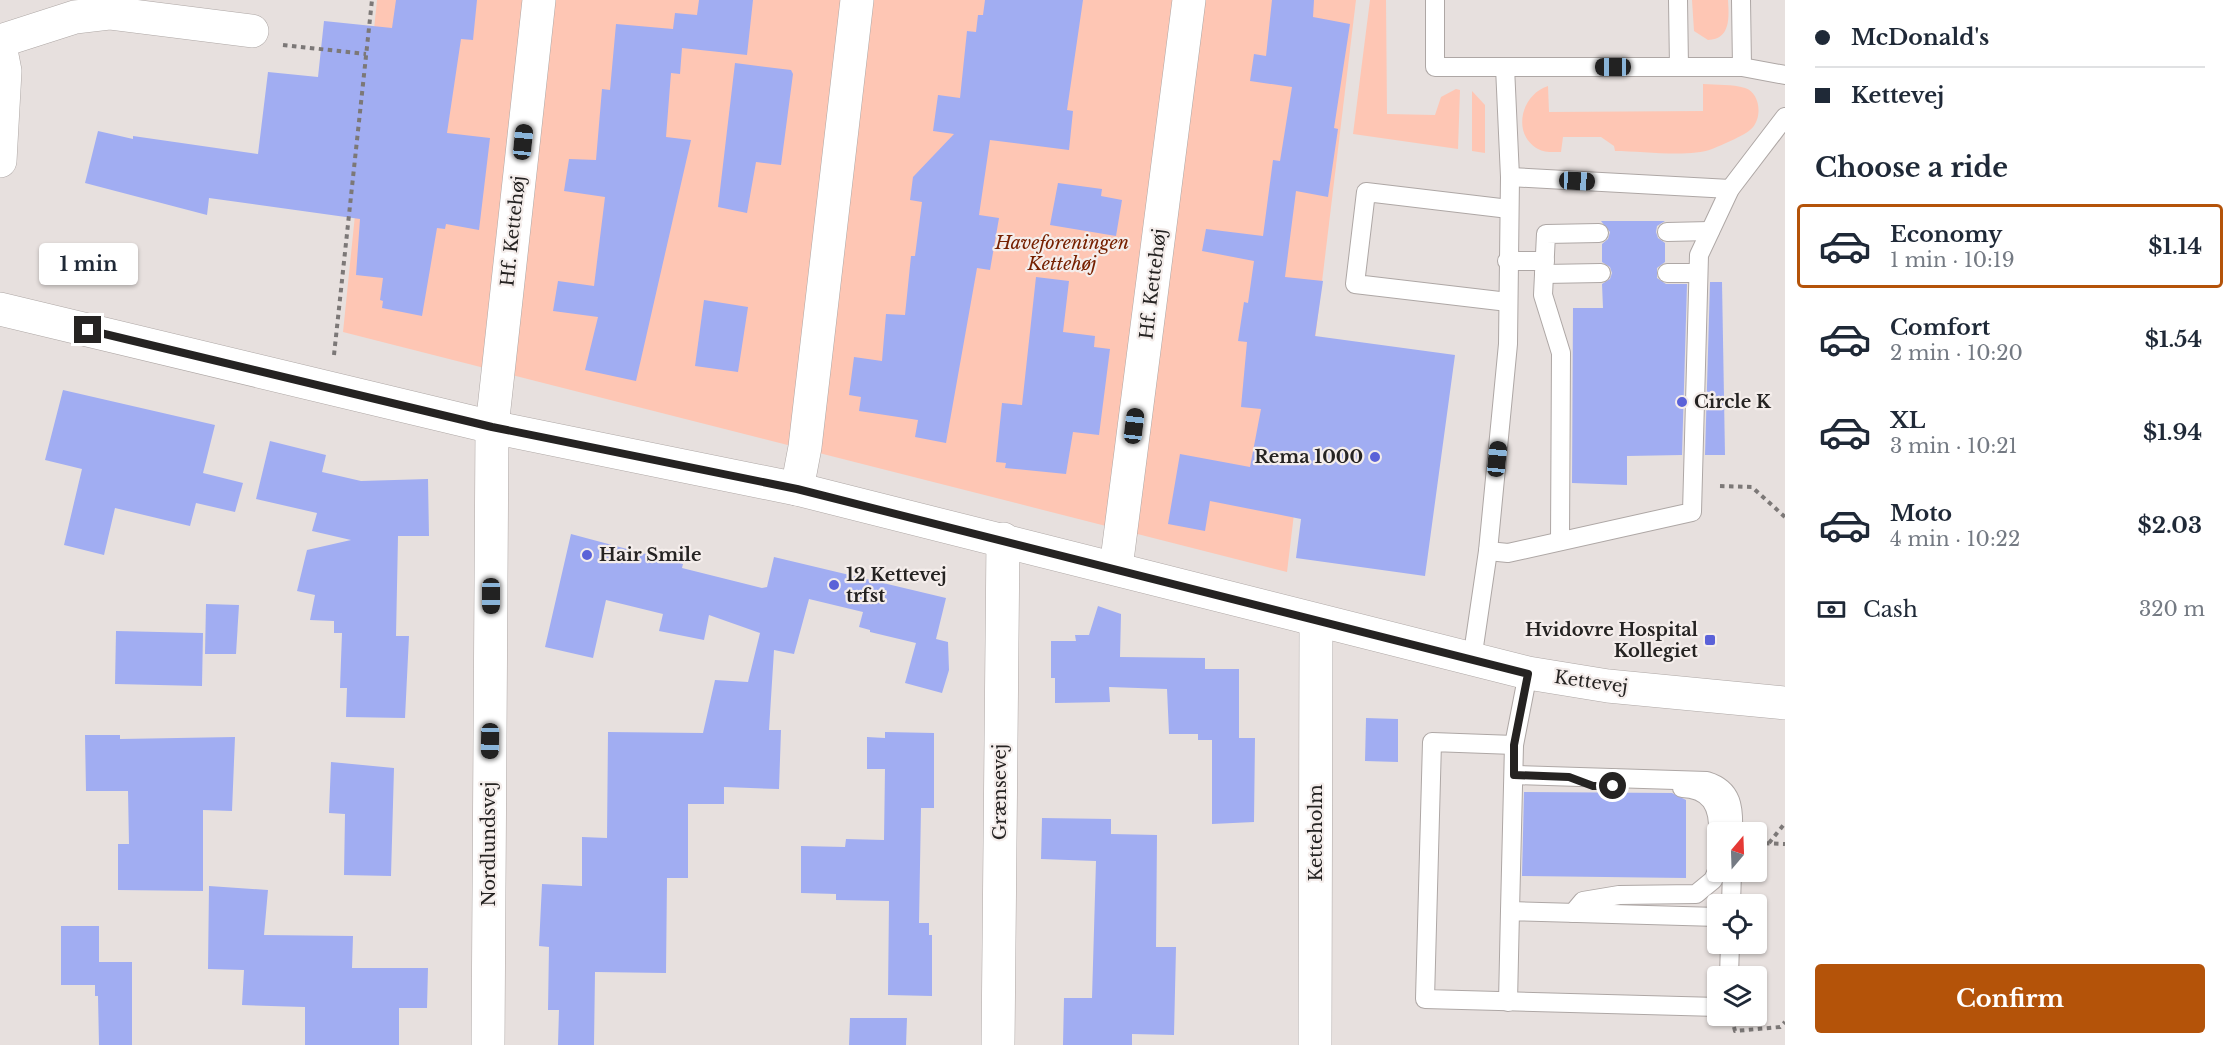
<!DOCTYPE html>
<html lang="en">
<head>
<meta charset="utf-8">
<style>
  :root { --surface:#fff; --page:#f6f6f7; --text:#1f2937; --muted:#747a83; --line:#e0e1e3; --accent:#b45309 }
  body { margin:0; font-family:"Libre Baskerville",serif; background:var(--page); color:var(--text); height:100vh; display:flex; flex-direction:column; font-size:22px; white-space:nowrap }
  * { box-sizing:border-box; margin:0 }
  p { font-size:20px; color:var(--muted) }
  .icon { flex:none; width:33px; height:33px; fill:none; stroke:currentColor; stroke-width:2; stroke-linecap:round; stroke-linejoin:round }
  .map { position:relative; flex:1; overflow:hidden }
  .details { display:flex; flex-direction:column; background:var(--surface); width:450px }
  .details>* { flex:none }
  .hud { display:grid; align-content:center; height:132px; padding:0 30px; background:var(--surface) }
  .needle { width:39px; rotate:19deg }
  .controls { position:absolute; left:1707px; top:822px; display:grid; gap:12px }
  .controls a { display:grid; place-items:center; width:60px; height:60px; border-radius:6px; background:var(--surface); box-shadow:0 2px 4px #0004; font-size:30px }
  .end { position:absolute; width:27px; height:27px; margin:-14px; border:8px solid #252322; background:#fff; box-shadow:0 0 0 3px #fff }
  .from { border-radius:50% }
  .bubble { position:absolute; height:42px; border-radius:6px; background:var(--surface); box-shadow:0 2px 4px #0004; font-size:20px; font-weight:800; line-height:42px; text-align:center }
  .car { position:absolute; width:18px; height:36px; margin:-18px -9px; border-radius:8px; box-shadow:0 0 4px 2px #0007; background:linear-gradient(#222 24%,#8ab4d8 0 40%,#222 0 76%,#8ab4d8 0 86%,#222 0) }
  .hud b { display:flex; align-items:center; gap:21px; height:57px; font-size:22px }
  .hud b+b { border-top:2px solid var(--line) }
  .hud i { width:15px; height:15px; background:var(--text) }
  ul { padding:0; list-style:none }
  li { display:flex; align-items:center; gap:18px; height:84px; margin:0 12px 9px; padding:0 18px; border:3px solid transparent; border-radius:6px }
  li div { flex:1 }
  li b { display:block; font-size:22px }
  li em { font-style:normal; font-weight:800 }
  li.on { border-color:var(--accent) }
  li>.icon { width:54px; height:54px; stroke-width:1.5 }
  h2 { padding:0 30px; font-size:27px; line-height:72px }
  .pay { display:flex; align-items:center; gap:15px; height:66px; padding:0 30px; font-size:22px }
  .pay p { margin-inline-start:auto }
  .primary-button { display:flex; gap:12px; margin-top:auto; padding:12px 30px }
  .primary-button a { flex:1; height:69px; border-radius:6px; background:var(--accent); color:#fff; font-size:24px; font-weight:800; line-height:69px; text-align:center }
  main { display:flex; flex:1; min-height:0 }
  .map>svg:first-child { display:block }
  .green { fill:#fec6b4 }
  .building { fill:#a1adf2 }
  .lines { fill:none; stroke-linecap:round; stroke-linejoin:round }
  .service-casing { stroke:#aea7a5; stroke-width:20 }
  .minor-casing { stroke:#aea7a5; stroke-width:34 }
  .tertiary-casing { stroke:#aea7a5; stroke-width:34 }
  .path { stroke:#7c7877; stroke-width:4; stroke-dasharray:4.5 4.5; stroke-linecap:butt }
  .service { stroke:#fff; stroke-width:18 }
  .minor { stroke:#fff; stroke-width:33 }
  .tertiary { stroke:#fff; stroke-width:33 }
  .route { stroke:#252322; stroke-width:8 }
  .poi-dot { fill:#5a61d8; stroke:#f4edeb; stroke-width:2 }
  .labels { text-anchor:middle; stroke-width:4.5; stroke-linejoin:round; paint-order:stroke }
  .street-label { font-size:18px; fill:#252322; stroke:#f4edeb }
  .park-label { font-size:18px; font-style:italic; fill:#762000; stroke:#f4edeb }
  .poi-label { font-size:18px; font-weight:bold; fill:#252322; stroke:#f4edeb; text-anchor:start }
</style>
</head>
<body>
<main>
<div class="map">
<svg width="1785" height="1045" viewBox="0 0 1785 1045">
  <rect width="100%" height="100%" fill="#e7e0de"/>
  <g class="green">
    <polygon points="377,0 1356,0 1287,572 343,332"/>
    <polygon points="1370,0 1386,0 1387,114 1435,115 1441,97 1456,89 1460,90 1458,149 1353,134"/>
    <path d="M1692,0H1728C1729,17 1731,39 1708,40L1694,31Z"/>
    <path d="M1703,84C1717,85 1732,84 1745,88C1761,93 1763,120 1750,130C1743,136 1722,145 1712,149C1689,158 1642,151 1615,151L1614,146L1601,137H1563L1561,152C1554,152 1544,153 1538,149C1512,135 1520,95 1548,86L1549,112L1703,111Z"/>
    <polygon points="1472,91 1485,105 1485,153 1472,151"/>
  </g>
  <g class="building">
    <polygon points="396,0 477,0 473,40 461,39 447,133 490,138 479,230 446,224 445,229 437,228 422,316 382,308 383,301 380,300 383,278 356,275 360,219 209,198 207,215 85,183 98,131 133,139 133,136 258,154 268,72 318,77 324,21 392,28"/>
    <polygon points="699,0 753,0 747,55 682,48 680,74 671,73 666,137 691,140 636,381 585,370 598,317 553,311 558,281 594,286 605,197 564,191 569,159 596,160 602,89 610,90 616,24 673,29 675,13 697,15"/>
    <polygon points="985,0 1083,0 1067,110 1073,111 1069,150 990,140 979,215 999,218 990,270 977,268 946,443 915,437 918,420 859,411 861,397 849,395 854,357 882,361 886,314 905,315 911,256 915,256 922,202 910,200 913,177 954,134 933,131 938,95 960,98 967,31 976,32 978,15 983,15"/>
    <polygon points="1272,0 1314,0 1313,17 1350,24 1334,128 1338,129 1328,197 1296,191 1285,277 1323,281 1315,336 1455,355 1425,576 1296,558 1301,519 1210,501 1205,531 1168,524 1180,454 1250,467 1261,409 1241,407 1247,342 1238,341 1244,302 1248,303 1254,261 1202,251 1206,229 1263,236 1273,160 1280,161 1292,87 1250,81 1254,54 1266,56"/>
    <polygon points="735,63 791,70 793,74 781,165 756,162 747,213 718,207"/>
    <polygon points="1058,183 1102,189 1101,196 1122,200 1116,236 1050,225"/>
    <polygon points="1601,221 1665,221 1657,226 1656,232 1658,238 1665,243 1665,262 1657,268 1657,278 1666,284 1687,284 1682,455 1627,456 1627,485 1572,483 1573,308 1603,308 1602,284 1610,279 1612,273 1610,267 1602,262 1602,244 1608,239 1610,232"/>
    <polygon points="1036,277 1069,281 1063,332 1095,336 1094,347 1110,349 1099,435 1073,432 1066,474 1005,468 1006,463 996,462 1002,403 1022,405"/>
    <polygon points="1710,282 1722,282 1725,455 1705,455"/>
    <polygon points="704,300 748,307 738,372 695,366"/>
    <polygon points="63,390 215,425 203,473 243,483 235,512 196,503 190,526 115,508 104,555 64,545 82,469 45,460"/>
    <polygon points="270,441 326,455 322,472 361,481 428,479 429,536 398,536 396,636 409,636 405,718 346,717 347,688 340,688 342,633 334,633 334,621 310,620 315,595 297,591 307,550 351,540 312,531 317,513 256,499"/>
    <polygon points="571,534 683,564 682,568 762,588 767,587 774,557 946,598 936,639 948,642 949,670 942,693 905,683 916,643 870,632 870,630 859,627 863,612 809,599 794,654 774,650 769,730 781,730 779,789 724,787 724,804 688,804 688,878 667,878 666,973 595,972 594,1045 558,1045 559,1010 548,1010 549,947 539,946 542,884 582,886 582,837 607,838 608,732 703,733 715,680 748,682 760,633 709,615 704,640 659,631 663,614 606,600 593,658 545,647"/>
    <polygon points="206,604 239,605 236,654 205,654"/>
    <polygon points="1098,606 1121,614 1120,657 1205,658 1205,669 1239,669 1239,738 1255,738 1254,822 1212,824 1212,740 1198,740 1198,734 1169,734 1167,689 1109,687 1110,702 1055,703 1055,678 1051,678 1051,641 1076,641 1075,635 1089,635"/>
    <polygon points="116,631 203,633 202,686 115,684"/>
    <polygon points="1366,718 1398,719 1398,762 1365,761"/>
    <polygon points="885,732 934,733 934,808 921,808 919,923 929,923 929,935 932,935 932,996 888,995 889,901 836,900 836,894 801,893 801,846 845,847 846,839 884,840 885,769 867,769 867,737 885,738"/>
    <polygon points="85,735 120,735 120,739 235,737 232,811 203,810 203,891 118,890 118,844 129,844 128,791 86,791"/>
    <polygon points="331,762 394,768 391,876 344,875 345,814 329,813"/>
    <polygon points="1524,792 1672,793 1686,800 1686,878 1522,876"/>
    <polygon points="1042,818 1111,819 1111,834 1157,835 1156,947 1176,947 1174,1035 1132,1034 1132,1045 1063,1045 1064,998 1092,998 1096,861 1041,859"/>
    <polygon points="209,886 268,890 264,935 353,936 352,968 428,968 427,1008 399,1008 399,1045 305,1045 305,1007 242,1005 244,970 208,969"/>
    <polygon points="61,926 99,926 99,962 132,962 132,1045 99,1045 98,996 95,996 95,985 61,985"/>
    <polygon points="850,1018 907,1018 906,1045 849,1045"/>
  </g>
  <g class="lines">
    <defs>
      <g id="service">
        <polyline points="1435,0 1435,67 1505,67"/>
        <polyline points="1678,0 1679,67"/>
        <polyline points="1741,0 1742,67 1785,75"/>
        <polyline points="1510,177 1730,189"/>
        <polyline points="1667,232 1710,231"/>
        <polyline points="1507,261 1545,261"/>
        <polyline points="1667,273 1698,273"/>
        <polyline points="1544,274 1601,273"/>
        <polyline points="1508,302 1355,284 1366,192 1509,209"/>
        <polyline points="1560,541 1561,353 1543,295 1546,234 1599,233"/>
        <polyline points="1488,551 1508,553 1692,512 1699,255 1730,189 1785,117"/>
        <polyline points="1472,660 1488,551 1508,344 1510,177 1505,67 1742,67"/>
        <polyline points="1514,745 1432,742 1425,999 1718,1007"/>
        <path d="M1514,775L1707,781C1733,789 1734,808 1733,832"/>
        <path d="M1682,788C1711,789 1719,807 1718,832"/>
        <polyline points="1731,904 1732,872"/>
        <polyline points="1510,911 1514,745 1528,673"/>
        <polyline points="1573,913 1583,901 1619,895 1696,894 1713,880 1717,871 1718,847"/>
        <polyline points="1729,976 1730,944"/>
        <polyline points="1508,1002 1510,911 1718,917"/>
      </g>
      <g id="minor">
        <polyline points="0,41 75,17 109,13 252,31"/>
        <polyline points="0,45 5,71 0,161"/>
        <polyline points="797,489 805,447 857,0"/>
        <polyline points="1116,568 1189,0"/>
        <polyline points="488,1045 492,427 539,0"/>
        <polyline points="998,1045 1003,539"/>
        <polyline points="1315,1045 1316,621"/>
      </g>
      <polyline id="tertiary" points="0,309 492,427 797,489 1528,673 1608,686 1785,703"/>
    </defs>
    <use href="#service" class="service-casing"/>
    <use href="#minor" class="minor-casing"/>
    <use href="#tertiary" class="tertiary-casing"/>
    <g class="path">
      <polyline points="283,45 366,54"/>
      <polyline points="334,355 372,0"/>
      <polyline points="1720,486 1752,487 1785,517"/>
      <polyline points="1756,843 1785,844"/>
      <polyline points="1769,843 1785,823"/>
      <polyline points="1734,1027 1735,1031 1780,1027 1785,1022"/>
    </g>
    <use href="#service" class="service"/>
    <use href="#minor" class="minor"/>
    <use href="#tertiary" class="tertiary"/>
  </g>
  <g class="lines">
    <polyline class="route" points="88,330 492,427 797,489 1528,674 1514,745 1514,775 1569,777 1593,786 1613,786"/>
  </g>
  <g class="poi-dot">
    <circle cx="1682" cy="402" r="6"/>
    <circle cx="1375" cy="457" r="6"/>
    <circle cx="587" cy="555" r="6"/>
    <circle cx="834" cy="585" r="6"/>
    <rect x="1704" y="634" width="12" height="12" rx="3"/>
  </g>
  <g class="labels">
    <g class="street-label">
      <text transform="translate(513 231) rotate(-84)" y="6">Hf. Kettehøj</text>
      <text transform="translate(1153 284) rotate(-83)" y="6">Hf. Kettehøj</text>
      <text transform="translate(1591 682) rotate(8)" y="6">Kettevej</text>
      <text transform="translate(1000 792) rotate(-90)" y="6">Grænsevej</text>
      <text transform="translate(1316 833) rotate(-90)" y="6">Ketteholm</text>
      <text transform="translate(489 844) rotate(-90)" y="6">Nordlundsvej</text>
    </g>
    <g class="park-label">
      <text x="1062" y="249">Haveforeningen<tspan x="1062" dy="21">Kettehøj</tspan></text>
    </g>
    <g class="poi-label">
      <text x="1694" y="408">Circle K</text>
      <text x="1363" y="463" text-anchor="end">Rema 1000</text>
      <text x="599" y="561">Hair Smile</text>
      <text x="846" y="581">12 Kettevej<tspan x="846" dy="21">trfst</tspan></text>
      <text x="1698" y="636" text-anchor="end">Hvidovre Hospital<tspan x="1698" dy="21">Kollegiet</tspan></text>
    </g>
  </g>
</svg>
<div class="controls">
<a><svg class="needle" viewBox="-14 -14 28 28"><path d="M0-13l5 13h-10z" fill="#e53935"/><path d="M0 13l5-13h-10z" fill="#747a83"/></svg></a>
<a><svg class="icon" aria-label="locate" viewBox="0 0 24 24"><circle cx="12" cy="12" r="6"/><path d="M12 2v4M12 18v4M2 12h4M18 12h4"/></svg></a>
<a><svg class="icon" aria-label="layers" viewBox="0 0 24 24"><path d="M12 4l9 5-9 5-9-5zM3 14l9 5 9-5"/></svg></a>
</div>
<i class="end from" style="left:1613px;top:786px"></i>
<i class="end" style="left:88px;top:330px"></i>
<div class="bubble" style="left:39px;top:243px;width:99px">1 min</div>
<i class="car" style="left:1613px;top:67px;rotate:270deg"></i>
<i class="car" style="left:523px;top:142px;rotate:6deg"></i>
<i class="car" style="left:1577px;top:181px;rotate:93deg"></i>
<i class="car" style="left:1134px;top:426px;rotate:7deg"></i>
<i class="car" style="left:1497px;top:459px;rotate:6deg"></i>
<i class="car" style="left:491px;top:596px;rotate:180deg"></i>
<i class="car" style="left:490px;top:741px;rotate:181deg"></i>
</div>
<section class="details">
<div class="hud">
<b><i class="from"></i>McDonald's</b>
<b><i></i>Kettevej</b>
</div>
<h2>Choose a ride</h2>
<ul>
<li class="on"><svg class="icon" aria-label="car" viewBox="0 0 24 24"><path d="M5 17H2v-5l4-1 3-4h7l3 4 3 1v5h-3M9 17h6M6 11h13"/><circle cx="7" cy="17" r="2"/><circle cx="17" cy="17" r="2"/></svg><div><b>Economy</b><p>1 min · 10:19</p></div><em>$1.14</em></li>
<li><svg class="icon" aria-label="car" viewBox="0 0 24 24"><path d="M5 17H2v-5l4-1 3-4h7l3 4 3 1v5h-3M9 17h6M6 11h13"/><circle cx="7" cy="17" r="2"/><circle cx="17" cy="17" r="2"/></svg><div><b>Comfort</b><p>2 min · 10:20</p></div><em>$1.54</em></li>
<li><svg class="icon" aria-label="car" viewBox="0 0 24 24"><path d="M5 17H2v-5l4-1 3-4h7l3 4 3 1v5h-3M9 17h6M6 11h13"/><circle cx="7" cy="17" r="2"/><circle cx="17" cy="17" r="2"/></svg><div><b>XL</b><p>3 min · 10:21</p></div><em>$1.94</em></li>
<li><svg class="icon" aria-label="car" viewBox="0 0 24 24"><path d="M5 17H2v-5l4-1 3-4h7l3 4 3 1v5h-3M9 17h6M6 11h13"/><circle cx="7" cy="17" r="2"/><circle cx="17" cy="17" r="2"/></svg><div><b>Moto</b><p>4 min · 10:22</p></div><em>$2.03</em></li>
</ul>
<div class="pay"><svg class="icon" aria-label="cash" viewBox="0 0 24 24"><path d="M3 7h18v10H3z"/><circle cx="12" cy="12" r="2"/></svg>Cash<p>320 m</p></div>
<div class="primary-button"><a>Confirm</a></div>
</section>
</main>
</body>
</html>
